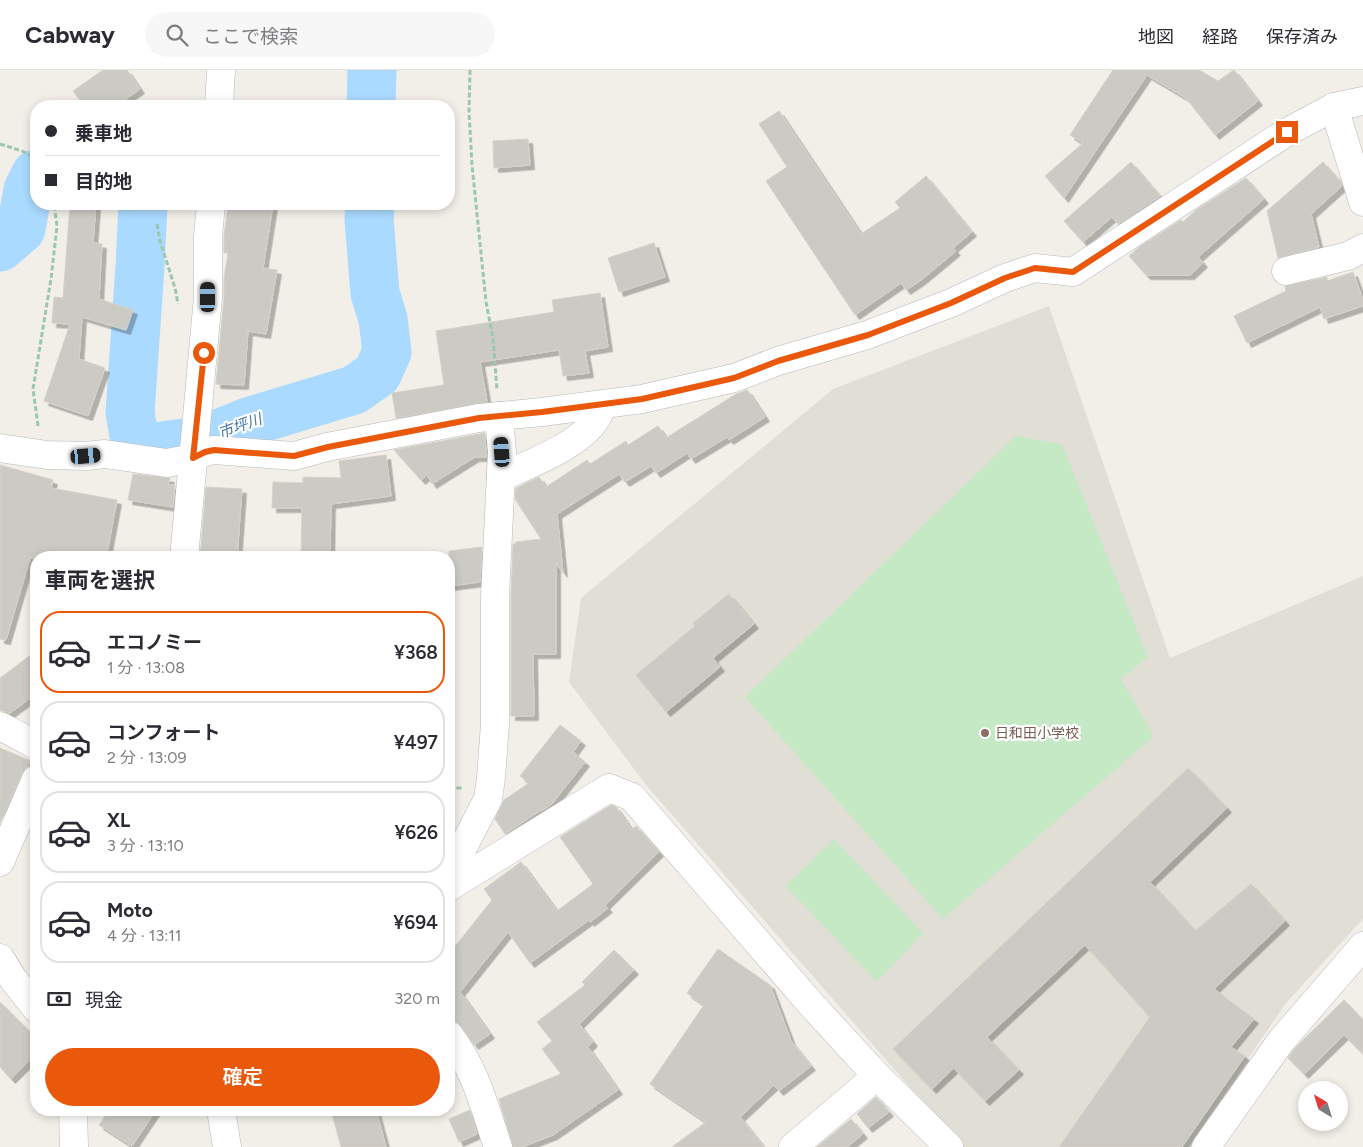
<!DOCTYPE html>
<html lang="ja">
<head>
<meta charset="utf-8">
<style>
  :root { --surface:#fff; --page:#f7f7f7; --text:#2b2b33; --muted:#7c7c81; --line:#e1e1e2; --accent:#ea580c }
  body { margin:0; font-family:Figtree,"Noto Sans JP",sans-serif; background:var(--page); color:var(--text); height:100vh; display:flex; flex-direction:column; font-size:19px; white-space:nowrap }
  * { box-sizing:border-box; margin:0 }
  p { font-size:16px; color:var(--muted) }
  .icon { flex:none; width:28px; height:28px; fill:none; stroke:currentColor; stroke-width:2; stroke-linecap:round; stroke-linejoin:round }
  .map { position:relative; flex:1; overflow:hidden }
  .details { position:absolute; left:30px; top:481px; width:425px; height:565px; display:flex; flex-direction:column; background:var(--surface); border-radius:20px; box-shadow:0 2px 8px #0003 }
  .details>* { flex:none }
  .hud { position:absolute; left:30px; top:30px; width:425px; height:110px; border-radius:20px; box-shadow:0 2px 8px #0003; display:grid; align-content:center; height:110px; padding:0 15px; background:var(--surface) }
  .needle { width:32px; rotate:322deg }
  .tools { position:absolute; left:1298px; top:1011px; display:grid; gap:10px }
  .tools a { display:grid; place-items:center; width:50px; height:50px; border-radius:50%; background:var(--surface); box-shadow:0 2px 8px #0003; font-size:25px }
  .end { position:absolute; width:22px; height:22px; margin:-11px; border:6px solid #ea580c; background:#fff; box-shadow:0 0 0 2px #fff }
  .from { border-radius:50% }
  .car { position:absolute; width:15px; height:30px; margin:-15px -8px; border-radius:6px; box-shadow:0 0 4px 1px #0007; background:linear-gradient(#222 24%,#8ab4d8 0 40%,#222 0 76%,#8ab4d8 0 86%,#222 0) }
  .hud b { display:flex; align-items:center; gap:18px; height:48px; font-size:19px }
  .hud b+b { border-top:1px solid var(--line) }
  .hud i { width:12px; height:12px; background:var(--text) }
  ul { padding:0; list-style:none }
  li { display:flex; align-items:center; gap:15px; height:82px; margin:0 10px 8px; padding:0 5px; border:2px solid var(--line); border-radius:20px }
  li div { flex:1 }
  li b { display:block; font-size:19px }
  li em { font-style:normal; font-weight:600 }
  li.active { border-color:var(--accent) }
  li>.icon { width:45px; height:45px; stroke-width:1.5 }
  h2 { padding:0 15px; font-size:22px; line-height:60px }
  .pay { display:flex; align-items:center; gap:12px; height:55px; padding:0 15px; font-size:19px }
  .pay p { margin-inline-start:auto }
  .action { display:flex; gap:10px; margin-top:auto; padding:10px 15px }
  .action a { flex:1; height:58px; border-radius:30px; background:var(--accent); color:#fff; font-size:20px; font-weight:600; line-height:58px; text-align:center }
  header { display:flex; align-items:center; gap:30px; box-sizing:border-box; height:70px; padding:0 25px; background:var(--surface); border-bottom:1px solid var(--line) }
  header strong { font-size:24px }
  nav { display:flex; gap:28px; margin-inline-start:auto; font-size:18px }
  .search { width:350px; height:45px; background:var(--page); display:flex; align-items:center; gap:12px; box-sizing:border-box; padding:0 18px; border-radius:28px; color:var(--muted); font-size:19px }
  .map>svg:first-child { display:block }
  .education { fill:#e1ded6 }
  .green { fill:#c5e8c5 }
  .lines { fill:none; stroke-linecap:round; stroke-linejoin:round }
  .river { stroke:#aadaff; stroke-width:49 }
  .building { fill:#cccac5; stroke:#d6d1c6; filter:url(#shadow) }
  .minor-casing { stroke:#b5b8bc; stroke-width:29 }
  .path { stroke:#9cc7a9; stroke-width:3; stroke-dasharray:5 2.5; stroke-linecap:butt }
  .minor { stroke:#fff; stroke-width:28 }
  .route { stroke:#ea580c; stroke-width:6 }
  .education-dot { fill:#8d6e63; stroke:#fff; stroke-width:2 }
  .labels { text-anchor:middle; stroke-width:4.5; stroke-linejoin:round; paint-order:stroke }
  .education-label { font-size:14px; fill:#785e54; stroke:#fff; text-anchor:start }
  .water-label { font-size:15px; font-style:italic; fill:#4174aa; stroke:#fff }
</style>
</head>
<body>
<header>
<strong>Cabway</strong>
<div class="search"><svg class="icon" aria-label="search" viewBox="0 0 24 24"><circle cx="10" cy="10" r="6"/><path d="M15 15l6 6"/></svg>ここで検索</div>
<nav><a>地図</a><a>経路</a><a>保存済み</a></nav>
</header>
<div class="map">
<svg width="1363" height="1077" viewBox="0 0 1363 1077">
  <defs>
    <filter id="shadow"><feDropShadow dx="4.5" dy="4.5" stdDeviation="0" flood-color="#0004"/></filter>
  </defs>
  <rect width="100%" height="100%" fill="#f1efe8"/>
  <polygon class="education" points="1049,236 1170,588 1363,506 1363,849 1286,933 1188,1077 962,1077 646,715 569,612 581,528 833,319"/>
  <g class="green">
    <polygon points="1016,366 1062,374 1148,587 1121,609 1154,666 943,849 745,627"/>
    <polygon points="834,769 923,863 877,912 786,816"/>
  </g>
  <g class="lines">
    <g class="river">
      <polyline points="371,36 372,0"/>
      <polyline points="143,134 140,196 130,343 136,377 142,379 204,370 248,352 354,320 377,304 387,282 383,249 375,223 369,149 370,134"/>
      <polyline points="0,177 21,159 28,120 36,104"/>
    </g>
  </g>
  <g class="building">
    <polygon points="103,0 127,0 140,19 116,36 84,36 73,21"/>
    <polygon points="1113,0 1199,0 1218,11 1234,0 1258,31 1215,65 1186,28 1147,5 1064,128 1045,106 1083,73 1070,65"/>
    <polygon points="779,41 861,164 900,138 895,132 926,106 972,162 953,178 956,181 921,210 906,220 901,213 855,245 766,111 787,97 759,54"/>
    <polygon points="528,69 530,95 494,98 493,71"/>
    <polygon points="1131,92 1160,126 1118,154 1112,147 1083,172 1064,151"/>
    <polygon points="1323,92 1341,112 1342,116 1311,144 1319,177 1278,188 1267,141"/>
    <polygon points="1246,108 1264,129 1198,187 1203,193 1190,205 1146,205 1129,186 1139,177 1181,150 1183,152 1196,140"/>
    <polygon points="70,134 96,134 93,173 102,174 99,229 133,240 126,260 82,247 79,289 105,298 88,346 44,331 70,254 52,253 54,227 63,228"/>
    <polygon points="228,134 273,134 263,198 277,200 266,264 248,261 244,315 216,314 224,228 224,209 228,183 224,183 224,167"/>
    <polygon points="654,173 665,207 619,222 608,188"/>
    <polygon points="1353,202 1363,230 1363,236 1324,249 1320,237 1247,273 1234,246 1286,221 1285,216 1327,207 1327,211"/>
    <polygon points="600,223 608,277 585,281 589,303 563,306 559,280 480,292 487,332 396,348 392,323 444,315 436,261 554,242 552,230"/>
    <polygon points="747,320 765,347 729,370 727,367 691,389 687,383 656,403 651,396 625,412 619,404 557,444 563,503 556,493 556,584 533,584 534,646 511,646 511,527 513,474 516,474 516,472 541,469 515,429 516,418 539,407 546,417 587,390 590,394 626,371 628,375 658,356 666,368 736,324"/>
    <polygon points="485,363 486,387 475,387 432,414 427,405 421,410 394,380"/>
    <polygon points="386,385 391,426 331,434 330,487 301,486 302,438 272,438 273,412 303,413 303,407 341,408 339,391"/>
    <polygon points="0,395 53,410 51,418 117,430 106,488 30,488 6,570 0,569"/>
    <polygon points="133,404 170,408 168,415 175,415 173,437 128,430"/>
    <polygon points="206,417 242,419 237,488 200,488"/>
    <polygon points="482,477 480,512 449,516 449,481"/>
    <polygon points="729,524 754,554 713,588 720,597 666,642 636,605 695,556 693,553"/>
    <polygon points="36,581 36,624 10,643 0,640 0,608"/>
    <polygon points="560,655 581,671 573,682 585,692 551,735 541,741 541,740 505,764 495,749 504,730 529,713 520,706"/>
    <polygon points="0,678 31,691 22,703 0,753"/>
    <polygon points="1188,698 1227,738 1150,812 1195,861 1251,814 1285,851 1214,919 1254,949 1231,977 1245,986 1182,1077 1059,1077 1150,947 1085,875 987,967 1019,1000 985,1031 954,998 932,1019 893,979"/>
    <polygon points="611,735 616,737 632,760 636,756 659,782 605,835 608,838 590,852 589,850 530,893 508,862 460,922 490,964 474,975 461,956 456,951 449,950 449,884 492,830 484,819 521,792 557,841 593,814 560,767"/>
    <polygon points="718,879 770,915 791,971 811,996 779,1021 774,1015 740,1047 764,1077 672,1077 706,1052 650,1014 704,935 687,923"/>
    <polygon points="614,880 634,900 579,954 593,972 588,977 618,1020 553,1065 522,1077 513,1077 499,1029 561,1004 542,979 552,971 537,952 585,915 582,912"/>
    <polygon points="1344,930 1363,950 1363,984 1344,965 1304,1004 1288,988 1295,978"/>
    <polygon points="0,932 36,968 36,984 11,1009 0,997"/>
    <polygon points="876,1027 889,1042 868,1058 857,1044"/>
    <polygon points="109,1040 156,1040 132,1076 99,1055"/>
    <polygon points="331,1040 376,1040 386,1077 341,1077"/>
    <polygon points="470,1040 477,1064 459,1072 449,1049"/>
    <polygon points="851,1049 863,1064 847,1077 817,1077"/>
  </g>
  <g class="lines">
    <defs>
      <g id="minor">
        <polyline points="219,36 221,0"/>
        <polyline points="1334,37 1363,132"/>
        <polyline points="1286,201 1348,186 1363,178"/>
        <polyline points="0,378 47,385 86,386 105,384 167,393 193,388 205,382 214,380 294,386 327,377 479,348 542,342 642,329 734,308 778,291 867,265 951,233 1005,208 1035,198 1073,202 1287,62 1334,37 1363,31"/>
        <path d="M501,407C528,395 580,375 596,349C599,345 600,339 602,335"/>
        <polyline points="184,488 208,227 208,166 211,134"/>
        <polyline points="0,656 36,675"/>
        <polyline points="0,792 36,709"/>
        <polyline points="455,813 455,798 461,781 488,729 491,708 495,654 495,527 502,382 499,346"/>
        <polyline points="449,817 609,718 632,727 810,933 877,1006 949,1077"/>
        <polyline points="0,888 13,909 36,938"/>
        <path d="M449,965C476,1000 484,1036 498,1077"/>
        <polyline points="73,1040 74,1077"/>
        <polyline points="221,1040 227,1077"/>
        <polyline points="793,1077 877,1006"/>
        <polyline points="1206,1077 1281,971 1363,876"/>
      </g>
    </defs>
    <use href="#minor" class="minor-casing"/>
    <g class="path">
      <polyline points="470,0 469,42 472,95 486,232 493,268 497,320"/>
      <polyline points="0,74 22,81 36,88"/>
      <polyline points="157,154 160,171 175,218 178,234"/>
      <polyline points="38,356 33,319 51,209 57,156 54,134"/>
      <polyline points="449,718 462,718"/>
    </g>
    <use href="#minor" class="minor"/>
  </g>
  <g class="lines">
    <polyline class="route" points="204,283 193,388 205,382 214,380 294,386 328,377 479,348 542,342 642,329 734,308 778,291 868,265 951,233 1005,208 1035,198 1073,202 1287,62"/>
  </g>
  <circle class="education-dot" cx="985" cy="663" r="5"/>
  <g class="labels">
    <g class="education-label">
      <text x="995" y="668">日和田小学校</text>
    </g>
    <g class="water-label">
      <text transform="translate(240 356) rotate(-20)" y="5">市坪川</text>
    </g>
  </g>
</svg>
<div class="tools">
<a><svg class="needle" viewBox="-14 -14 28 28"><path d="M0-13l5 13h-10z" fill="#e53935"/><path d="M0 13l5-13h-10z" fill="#7c7c81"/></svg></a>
</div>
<i class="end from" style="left:204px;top:283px"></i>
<i class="end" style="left:1287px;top:62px"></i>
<i class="car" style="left:208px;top:227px;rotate:0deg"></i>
<i class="car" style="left:502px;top:382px;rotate:356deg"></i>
<i class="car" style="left:86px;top:386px;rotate:85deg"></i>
<div class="hud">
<b><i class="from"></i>乗車地</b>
<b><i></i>目的地</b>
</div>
<section class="details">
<h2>車両を選択</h2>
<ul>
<li class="active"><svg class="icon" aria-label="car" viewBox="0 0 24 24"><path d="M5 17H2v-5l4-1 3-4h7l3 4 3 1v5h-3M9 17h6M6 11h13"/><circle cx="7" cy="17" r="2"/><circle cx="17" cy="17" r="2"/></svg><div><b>エコノミー</b><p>1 分 · 13:08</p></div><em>¥368</em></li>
<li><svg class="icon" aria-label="car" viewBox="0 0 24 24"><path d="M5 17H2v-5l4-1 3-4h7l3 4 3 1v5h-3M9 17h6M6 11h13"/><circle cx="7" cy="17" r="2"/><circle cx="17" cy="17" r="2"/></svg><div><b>コンフォート</b><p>2 分 · 13:09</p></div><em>¥497</em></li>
<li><svg class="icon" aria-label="car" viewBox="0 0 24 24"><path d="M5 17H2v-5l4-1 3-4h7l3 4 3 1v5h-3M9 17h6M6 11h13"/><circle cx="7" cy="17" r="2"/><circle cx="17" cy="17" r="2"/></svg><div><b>XL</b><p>3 分 · 13:10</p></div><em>¥626</em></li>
<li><svg class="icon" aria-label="car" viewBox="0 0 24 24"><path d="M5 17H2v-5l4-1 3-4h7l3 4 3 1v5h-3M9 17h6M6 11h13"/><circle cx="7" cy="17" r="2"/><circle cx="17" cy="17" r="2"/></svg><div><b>Moto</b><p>4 分 · 13:11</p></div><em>¥694</em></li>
</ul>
<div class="pay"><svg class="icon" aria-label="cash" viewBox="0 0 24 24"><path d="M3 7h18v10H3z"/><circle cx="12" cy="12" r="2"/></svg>現金<p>320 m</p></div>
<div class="action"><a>確定</a></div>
</section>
</div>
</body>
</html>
